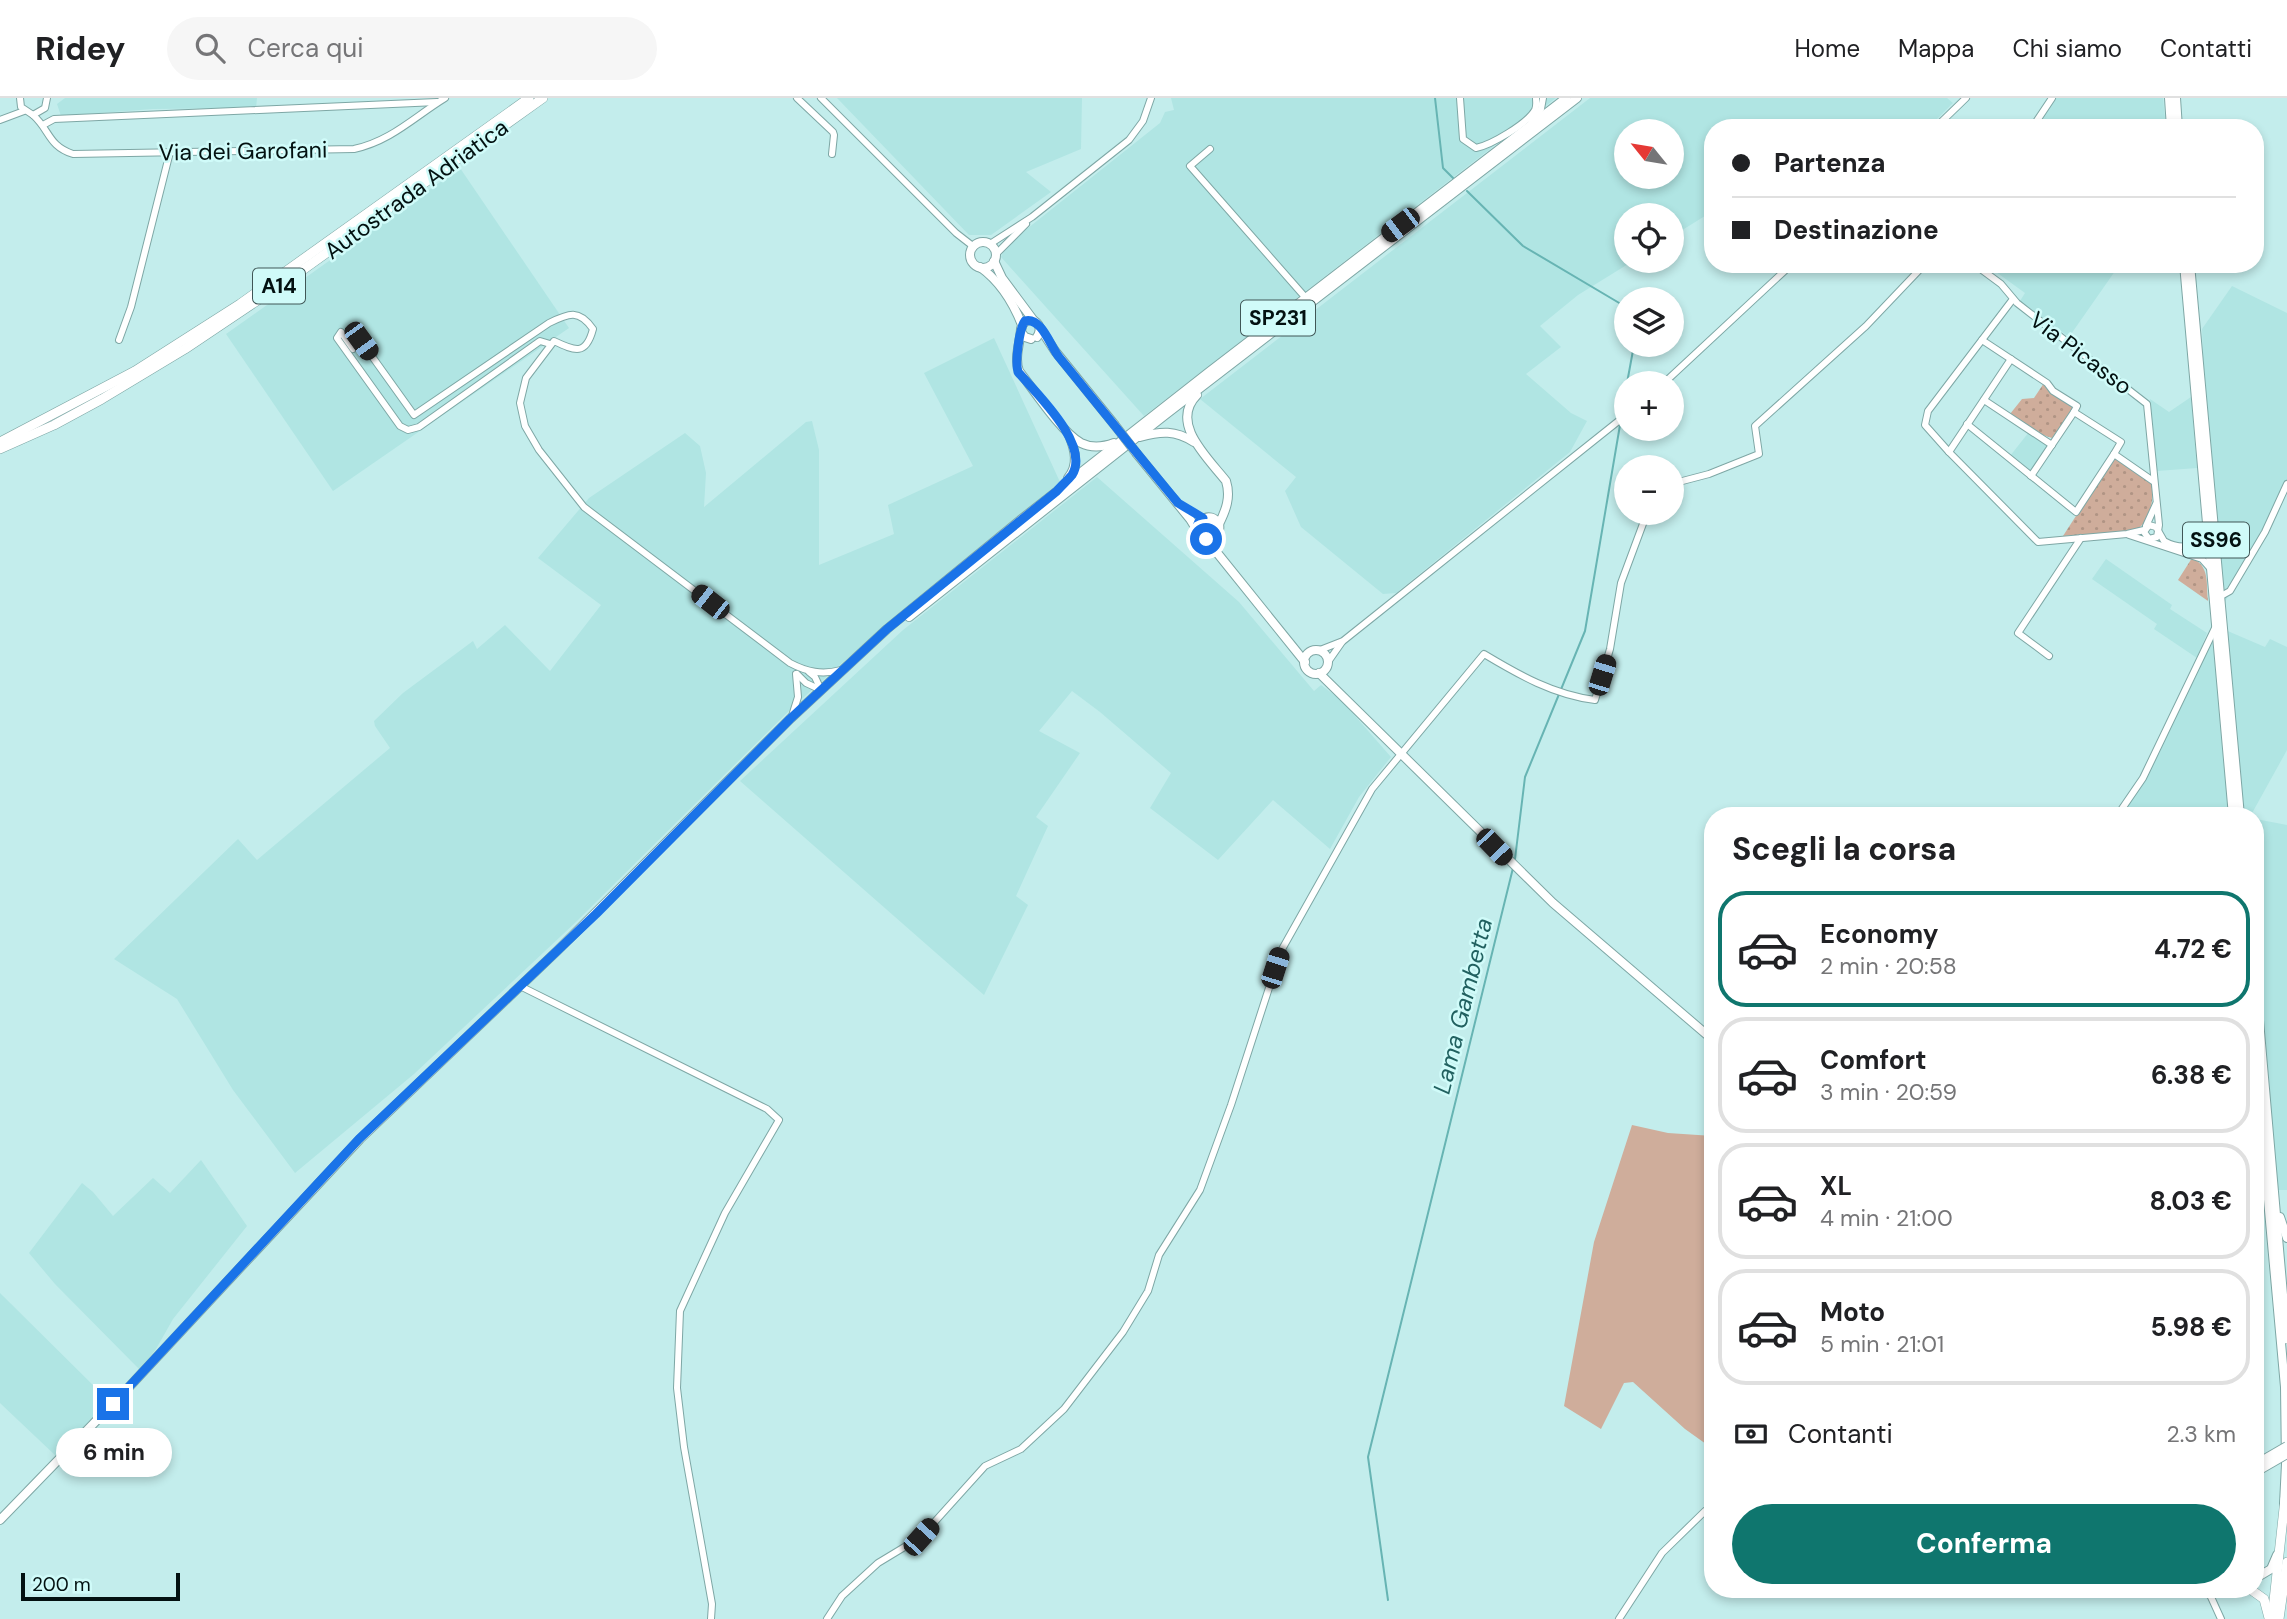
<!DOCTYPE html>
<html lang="it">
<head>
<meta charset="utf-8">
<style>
  :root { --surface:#fff; --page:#f6f6f6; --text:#202124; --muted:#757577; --line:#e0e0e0; --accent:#0f766e }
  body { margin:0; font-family:"DM Sans",sans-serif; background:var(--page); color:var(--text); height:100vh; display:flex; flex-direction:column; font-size:26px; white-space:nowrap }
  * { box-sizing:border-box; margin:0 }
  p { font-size:23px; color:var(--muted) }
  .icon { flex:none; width:38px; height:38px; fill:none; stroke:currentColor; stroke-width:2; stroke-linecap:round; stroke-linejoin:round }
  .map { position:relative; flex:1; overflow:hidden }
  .side { position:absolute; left:1704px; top:709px; width:560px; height:791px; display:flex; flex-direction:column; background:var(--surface); border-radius:28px; box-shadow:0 4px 10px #0003 }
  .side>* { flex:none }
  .top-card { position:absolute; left:1704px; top:21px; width:560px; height:154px; border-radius:28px; box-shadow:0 4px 10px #0003; display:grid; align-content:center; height:154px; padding:0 28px; background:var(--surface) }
  .needle { width:46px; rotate:300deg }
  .tools { position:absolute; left:1614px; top:21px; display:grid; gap:14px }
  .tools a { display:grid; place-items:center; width:70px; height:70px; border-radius:50%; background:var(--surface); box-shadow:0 4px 10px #0003; font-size:35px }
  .scale { position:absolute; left:21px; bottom:18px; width:159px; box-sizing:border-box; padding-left:7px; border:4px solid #031111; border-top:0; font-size:19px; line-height:24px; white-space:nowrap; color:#031111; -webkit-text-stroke:5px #d0fbf9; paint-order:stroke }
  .end { position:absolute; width:32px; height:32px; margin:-16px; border:9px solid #1a73e8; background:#fff; box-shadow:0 0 0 4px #fff }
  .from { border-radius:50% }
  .bubble { position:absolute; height:49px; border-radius:24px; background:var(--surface); box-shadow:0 4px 10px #0003; font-size:23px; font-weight:700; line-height:49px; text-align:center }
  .car { position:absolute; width:21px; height:42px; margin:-21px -10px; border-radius:9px; box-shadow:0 0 5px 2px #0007; background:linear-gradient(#222 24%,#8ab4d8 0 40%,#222 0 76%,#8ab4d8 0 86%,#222 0) }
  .top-card b { display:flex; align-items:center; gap:24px; height:66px; font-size:26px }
  .top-card b+b { border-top:2px solid var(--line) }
  .top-card i { width:18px; height:18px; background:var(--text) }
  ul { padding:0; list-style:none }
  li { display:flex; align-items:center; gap:21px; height:116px; margin:0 14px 10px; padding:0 14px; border:4px solid var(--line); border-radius:28px }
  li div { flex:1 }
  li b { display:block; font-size:26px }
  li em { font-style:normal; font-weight:700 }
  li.on { border-color:var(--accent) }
  li>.icon { width:63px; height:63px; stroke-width:1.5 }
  h2 { padding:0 28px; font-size:32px; line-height:84px }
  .pay { display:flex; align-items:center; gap:18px; height:77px; padding:0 28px; font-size:26px }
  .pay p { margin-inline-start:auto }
  .cta { display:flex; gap:14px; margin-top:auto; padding:14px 28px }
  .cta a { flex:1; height:80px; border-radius:42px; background:var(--accent); color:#fff; font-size:28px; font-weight:700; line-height:80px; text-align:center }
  header { display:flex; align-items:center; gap:42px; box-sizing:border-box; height:98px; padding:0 35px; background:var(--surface); border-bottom:2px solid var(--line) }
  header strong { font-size:33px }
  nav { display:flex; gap:38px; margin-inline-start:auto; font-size:24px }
  .search { width:490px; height:63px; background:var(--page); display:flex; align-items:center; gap:18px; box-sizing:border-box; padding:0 24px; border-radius:38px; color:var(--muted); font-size:26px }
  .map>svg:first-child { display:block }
  .built { fill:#b0e5e3; fill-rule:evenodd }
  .grass { fill:url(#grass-dots) }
  .pitch { fill:#cfad9b }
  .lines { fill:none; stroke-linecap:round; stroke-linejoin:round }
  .stream { stroke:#67b4b3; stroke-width:2 }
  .minor-casing { stroke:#7ea7a5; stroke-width:8 }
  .major-casing { stroke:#7ea7a5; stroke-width:10 }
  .highway-casing { stroke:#7ea7a5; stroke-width:10 }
  .minor { stroke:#fff; stroke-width:6 }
  .major { stroke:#fff; stroke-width:8 }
  .highway { stroke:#fff; stroke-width:9 }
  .major-bridge-casing { stroke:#7ea7a5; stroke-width:10; stroke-linecap:butt }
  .major-bridge { stroke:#fff; stroke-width:8 }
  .route { stroke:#1a73e8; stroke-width:9 }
  .labels { text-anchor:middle; stroke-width:5; stroke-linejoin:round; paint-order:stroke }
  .shield { fill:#d0fbf9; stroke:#405757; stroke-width:2 }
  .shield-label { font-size:21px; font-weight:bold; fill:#031111 }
  .street-label { font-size:23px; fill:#031111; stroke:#d0fbf9 }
  .water-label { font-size:24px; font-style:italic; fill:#216160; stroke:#d0fbf9 }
</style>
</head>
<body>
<header>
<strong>Ridey</strong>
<div class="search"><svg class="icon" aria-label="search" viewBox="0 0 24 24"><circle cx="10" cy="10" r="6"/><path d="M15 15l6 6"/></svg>Cerca qui</div>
<nav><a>Home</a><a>Mappa</a><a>Chi siamo</a><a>Contatti</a></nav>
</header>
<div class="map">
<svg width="2287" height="1521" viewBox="0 0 2287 1521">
  <defs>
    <pattern id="grass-dots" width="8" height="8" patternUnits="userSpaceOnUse" patternTransform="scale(1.75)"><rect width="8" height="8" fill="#cfad9b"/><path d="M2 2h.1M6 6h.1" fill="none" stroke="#b09484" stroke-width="1.8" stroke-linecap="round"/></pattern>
  </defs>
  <rect width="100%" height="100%" fill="#c3edec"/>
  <g class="built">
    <polygon points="65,0 257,0 256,10 153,11 61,18 57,6"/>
    <polygon points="837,0 1082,0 1081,51 1026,74 1051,94 991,137 969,137"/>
    <polygon points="1171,0 1556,0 1144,318 1001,159 1004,152 1023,134 1160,25 1165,14 1174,12"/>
    <path d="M1590,0H1947L1953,5L1928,30H1817L1811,25L1805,30H1713V113L1671,139V117H1626V163H1633L1578,197L1540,228L1561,249L1526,276L1571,315L1587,323L1570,354L1396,495L1383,496L1301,429L1285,393L1296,379L1200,301ZM1626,33H1671V79H1626Z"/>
    <polygon points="2054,0 2163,0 2166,30 2034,30"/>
    <polygon points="460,70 569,230 333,393 226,236"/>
    <polygon points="1985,166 2120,166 2069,239 2020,203 2025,195"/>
    <polygon points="2232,188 2287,215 2287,389 2225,504 2203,258 2202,231"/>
    <polygon points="994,240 1060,384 842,565 794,608 577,823 414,976 295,1075 233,992 177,901 114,861 238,741 257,762 390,650 375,628 374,623 403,595 473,543 477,551 505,527 550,573 601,507 538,460 589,400 685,335 700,348 706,375 704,409 806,324 812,323 819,352 819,467 894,436 888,407 973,368 924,275"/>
    <polygon points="2191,299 2197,370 2157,373 2150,301 2169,314"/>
    <polygon points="2029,334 2050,346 2031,375 2010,358"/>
    <polygon points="1097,379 1239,504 1314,593 1321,587 1341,602 1391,659 1359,699 1330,751 1273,702 1218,762 1150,710 1171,675 1100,614 1072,593 1039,633 1080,655 1036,719 1048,728 1016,798 1028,807 984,897 740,683 903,532"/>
    <polygon points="2106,461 2172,507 2170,511 2207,535 2197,560 2154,531 2157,526 2092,481"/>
    <polygon points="2216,528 2265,549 2270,541 2287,549 2287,652 2251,717 2118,718 2143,680"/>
    <polygon points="2256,721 2287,727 2287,1092 2274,1092 2272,1023 2256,879"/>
    <polygon points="201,1062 247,1128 173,1221 156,1251 140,1272 55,1186 29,1155 82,1085 93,1094 113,1118 153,1080 170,1095"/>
    <polygon points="0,1195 110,1304 56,1358 0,1305"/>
  </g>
  <g class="grass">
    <polygon points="2044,285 2072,309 2072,313 2052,340 2043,337 2010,316 2022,301 2034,300"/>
    <path d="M2114,359L2152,383C2153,402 2153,421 2135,433L2063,438Z"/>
    <path d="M2192,460C2210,468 2206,485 2208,503L2178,482Z"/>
  </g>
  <polygon class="pitch" points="1632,1027 1668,1035 1713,1038 1713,1351 1685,1331 1633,1284 1624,1285 1601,1331 1564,1308 1594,1144"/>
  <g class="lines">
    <g class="stream">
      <polyline points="1435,0 1443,70 1453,80"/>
      <polyline points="1467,93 1523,148 1626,209"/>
      <polyline points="1627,285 1634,247"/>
      <polyline points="1622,315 1626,293"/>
      <polyline points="1515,761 1525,679 1585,533 1620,327"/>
      <polyline points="1388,1502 1368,1359 1513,770"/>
    </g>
    <defs>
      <g id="minor">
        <polyline points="20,0 21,9 33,17 45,10 47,0"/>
        <polyline points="797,0 833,34 834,37 832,56"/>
        <polyline points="821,0 956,135 974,149"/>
        <path d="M1460,0L1463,41L1476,50C1491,47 1527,26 1535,12C1537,8 1536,4 1536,0"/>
        <path d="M33,17C50,32 48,48 73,56L354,51C391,43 414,19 445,0"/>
        <polyline points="0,22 24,13"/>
        <polyline points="1531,22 1541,11 1543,0"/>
        <polyline points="43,27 54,21 437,4"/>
        <polyline points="1935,30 1966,0"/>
        <polyline points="2032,30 2052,0"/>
        <polyline points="1210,51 1190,68 1305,199"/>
        <polyline points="990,146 1032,119 1129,42 1143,23 1151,0"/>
        <polyline points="996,156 1026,126"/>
        <polyline points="1974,166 2001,186 2017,205 2147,306 2159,427 2157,439 2149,441"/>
        <polyline points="2013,201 1928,313 1925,327 1949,354 2038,444 2127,436 2144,432"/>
        <polyline points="119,242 131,209 170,54"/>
        <polyline points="1982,242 2047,285 2053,293 2077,308 2074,314 2121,344 2114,356 2153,383"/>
        <path d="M550,246L540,243L419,329L408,332L400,328L337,240L341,234L353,251L361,243L414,317L549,225C569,215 579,211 593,231C586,258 575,253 554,243L526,280L520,305L525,328L539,352L584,409L790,565C807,574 822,577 841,572"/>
        <polyline points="1664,285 1792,166"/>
        <polyline points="1984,302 2052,347"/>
        <polyline points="1967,326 2076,414 2114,356"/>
        <polyline points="1949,354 2011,261"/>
        <polyline points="2031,378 2074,314"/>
        <polyline points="1671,386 1709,376 1759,356 1755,328 1866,228 1925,166"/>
        <polyline points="2146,428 2156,406"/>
        <polyline points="2129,437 2202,461 2210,470"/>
        <path d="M2149,441L2144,434L2149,427L2156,429L2164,443C2178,451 2202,452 2206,433"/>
        <polyline points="2221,498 2230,493 2265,434 2287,386"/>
        <polyline points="1320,552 1343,543 1626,317"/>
        <polyline points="2049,558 2018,535 2081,440"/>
        <polyline points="1328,564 1342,544"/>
        <polyline points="809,574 815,579 821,592"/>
        <polyline points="797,576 806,585 821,592"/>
        <polyline points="792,618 798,599 796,576"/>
        <polyline points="2117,718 2143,680 2215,530"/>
        <polyline points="520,888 767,1011 779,1022 725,1115 680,1213 677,1290 684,1349 712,1506 711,1521"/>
        <polyline points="2205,1492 2211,1499 2221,1521"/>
        <path d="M827,1521L842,1498L878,1465L921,1439L985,1368L1021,1351L1064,1311L1123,1234L1148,1193L1159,1157L1200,1092L1231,1007L1281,853L1372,691L1484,556C1519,577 1554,597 1595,602L1610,551L1621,485L1647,415"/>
        <polyline points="1619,1521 1662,1455 1705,1413 1713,1412"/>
      </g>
      <g id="major">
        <polyline points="2169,0 2171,30"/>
        <polyline points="2176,0 2178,30"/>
        <circle cx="983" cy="157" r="13"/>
        <polyline points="994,163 1002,180 1034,223"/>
        <polyline points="2184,166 2233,718"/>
        <polyline points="2190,166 2240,718"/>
        <path d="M980,169C1001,184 1013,204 1022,227"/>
        <polyline points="1040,230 1055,253 1114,326"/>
        <path d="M1021,231C1020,245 1014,260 1019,273C1034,292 1061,334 1081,345C1091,350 1103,349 1114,345"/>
        <path d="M1031,241L1025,239L1021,234L1022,227L1027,222C1038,221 1043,230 1037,239"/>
        <path d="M1197,297C1169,325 1208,360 1226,383C1231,399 1226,412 1219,426"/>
        <path d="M1140,339C1161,333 1175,332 1194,344"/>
        <path d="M1137,356L1190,421L1201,439C1212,445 1221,438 1219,426"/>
        <path d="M1068,380C1079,367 1075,352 1069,337"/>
        <path d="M1197,431L1201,422C1208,417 1215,419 1219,426"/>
        <polyline points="1206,441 1305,564"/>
        <polyline points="909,519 1165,317 1577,0"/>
        <circle cx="1316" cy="564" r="12"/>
        <polyline points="1319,575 1553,805 1713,942"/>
        <polyline points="2256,888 2284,1208"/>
        <polyline points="2256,969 2285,1289 2286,1366 2284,1406"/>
        <polyline points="2280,1119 2287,1140"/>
        <polyline points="0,1422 129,1289 360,1041 557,853 790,621 887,531 1019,423 1209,274 1566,0"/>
        <polyline points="2256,1480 2271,1471 2277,1457"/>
        <polyline points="2203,1491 2212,1494 2220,1491"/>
      </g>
      <g id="highway">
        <polyline points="0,344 135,273 240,206 529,0"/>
        <polyline points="0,351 54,327 102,301 185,251 297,176 543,0"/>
        <polyline points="2284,1208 2287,1241"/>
        <polyline points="2250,1491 2264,1501 2269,1520"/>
        <polyline points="2272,1521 2285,1401"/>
        <polyline points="2279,1521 2287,1464"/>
      </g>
    </defs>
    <use href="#minor" class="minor-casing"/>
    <use href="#major" class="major-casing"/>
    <use href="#highway" class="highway-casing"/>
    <use href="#minor" class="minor"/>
    <use href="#major" class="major"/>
    <use href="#highway" class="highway"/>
    <defs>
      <g id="major-bridge">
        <polyline points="1114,326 1137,356"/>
        <polyline points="2256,1366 2287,1348"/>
        <polyline points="2256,1374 2287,1356"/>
      </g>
    </defs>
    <use href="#major-bridge" class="major-bridge-casing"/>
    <use href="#major-bridge" class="major-bridge"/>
  </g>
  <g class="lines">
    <path class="route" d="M113,1306L359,1041L596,816L790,621L887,531L1057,393C1061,388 1068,382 1072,377C1091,347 1036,295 1018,274C1015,264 1019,231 1025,223C1042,219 1050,248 1059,259C1099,308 1138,357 1178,405L1203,420C1194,426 1196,437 1206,441"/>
  </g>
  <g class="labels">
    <g class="shield">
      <rect x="253" y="170.5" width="52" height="35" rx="5"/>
      <rect x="1241" y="202.5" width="74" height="35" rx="5"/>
      <rect x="2183" y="424.5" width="66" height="35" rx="5"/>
    </g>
    <g class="shield-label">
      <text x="279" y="195">A14</text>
      <text x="1278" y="227">SP231</text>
      <text x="2216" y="449">SS96</text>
    </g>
    <g class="street-label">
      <text transform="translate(243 53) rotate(-1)" y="8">Via dei Garofani</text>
      <text transform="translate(416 91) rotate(-36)" y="8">Autostrada Adriatica</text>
      <text transform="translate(2081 255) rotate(37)" y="8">Via Picasso</text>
    </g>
    <g class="water-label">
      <text transform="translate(1463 908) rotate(-76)" y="8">Lama Gambetta</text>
    </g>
  </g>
</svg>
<div class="tools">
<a><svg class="needle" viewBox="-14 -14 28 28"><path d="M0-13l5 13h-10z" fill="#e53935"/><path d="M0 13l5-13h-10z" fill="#757577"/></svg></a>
<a><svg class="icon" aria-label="locate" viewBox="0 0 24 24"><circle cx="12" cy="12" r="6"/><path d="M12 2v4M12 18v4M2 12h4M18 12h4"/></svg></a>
<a><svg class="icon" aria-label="layers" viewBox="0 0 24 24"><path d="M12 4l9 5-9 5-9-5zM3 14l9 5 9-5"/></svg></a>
<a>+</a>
<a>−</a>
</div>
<div class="scale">200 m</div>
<i class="end from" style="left:1206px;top:441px"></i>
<i class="end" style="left:113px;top:1306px"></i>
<div class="bubble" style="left:56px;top:1330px;width:116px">6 min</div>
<i class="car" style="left:1400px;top:127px;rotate:233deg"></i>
<i class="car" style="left:361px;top:243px;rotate:144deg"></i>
<i class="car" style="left:710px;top:504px;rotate:308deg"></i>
<i class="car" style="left:1602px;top:577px;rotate:17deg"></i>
<i class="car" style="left:1494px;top:749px;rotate:136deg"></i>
<i class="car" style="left:1275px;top:870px;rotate:18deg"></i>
<i class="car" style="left:921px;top:1439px;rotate:42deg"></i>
<div class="top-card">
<b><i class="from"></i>Partenza</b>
<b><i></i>Destinazione</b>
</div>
<section class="side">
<h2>Scegli la corsa</h2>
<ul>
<li class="on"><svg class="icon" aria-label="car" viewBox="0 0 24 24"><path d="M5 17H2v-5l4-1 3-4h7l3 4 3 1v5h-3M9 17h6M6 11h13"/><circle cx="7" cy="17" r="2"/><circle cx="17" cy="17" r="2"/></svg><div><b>Economy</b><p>2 min · 20:58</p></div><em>4.72 €</em></li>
<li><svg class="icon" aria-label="car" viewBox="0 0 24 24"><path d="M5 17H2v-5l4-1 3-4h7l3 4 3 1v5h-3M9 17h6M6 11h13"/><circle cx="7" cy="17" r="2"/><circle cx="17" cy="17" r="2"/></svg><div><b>Comfort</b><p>3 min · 20:59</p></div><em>6.38 €</em></li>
<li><svg class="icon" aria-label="car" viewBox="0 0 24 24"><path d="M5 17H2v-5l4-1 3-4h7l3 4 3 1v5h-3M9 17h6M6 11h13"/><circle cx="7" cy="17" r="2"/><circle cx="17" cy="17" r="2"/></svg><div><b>XL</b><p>4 min · 21:00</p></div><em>8.03 €</em></li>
<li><svg class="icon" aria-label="car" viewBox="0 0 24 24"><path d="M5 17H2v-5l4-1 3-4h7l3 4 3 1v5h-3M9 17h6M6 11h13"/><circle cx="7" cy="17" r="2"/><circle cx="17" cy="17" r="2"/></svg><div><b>Moto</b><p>5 min · 21:01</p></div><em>5.98 €</em></li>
</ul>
<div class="pay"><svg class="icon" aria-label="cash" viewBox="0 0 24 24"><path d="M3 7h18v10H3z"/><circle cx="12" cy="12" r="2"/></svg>Contanti<p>2.3 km</p></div>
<div class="cta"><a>Conferma</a></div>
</section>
</div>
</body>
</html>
